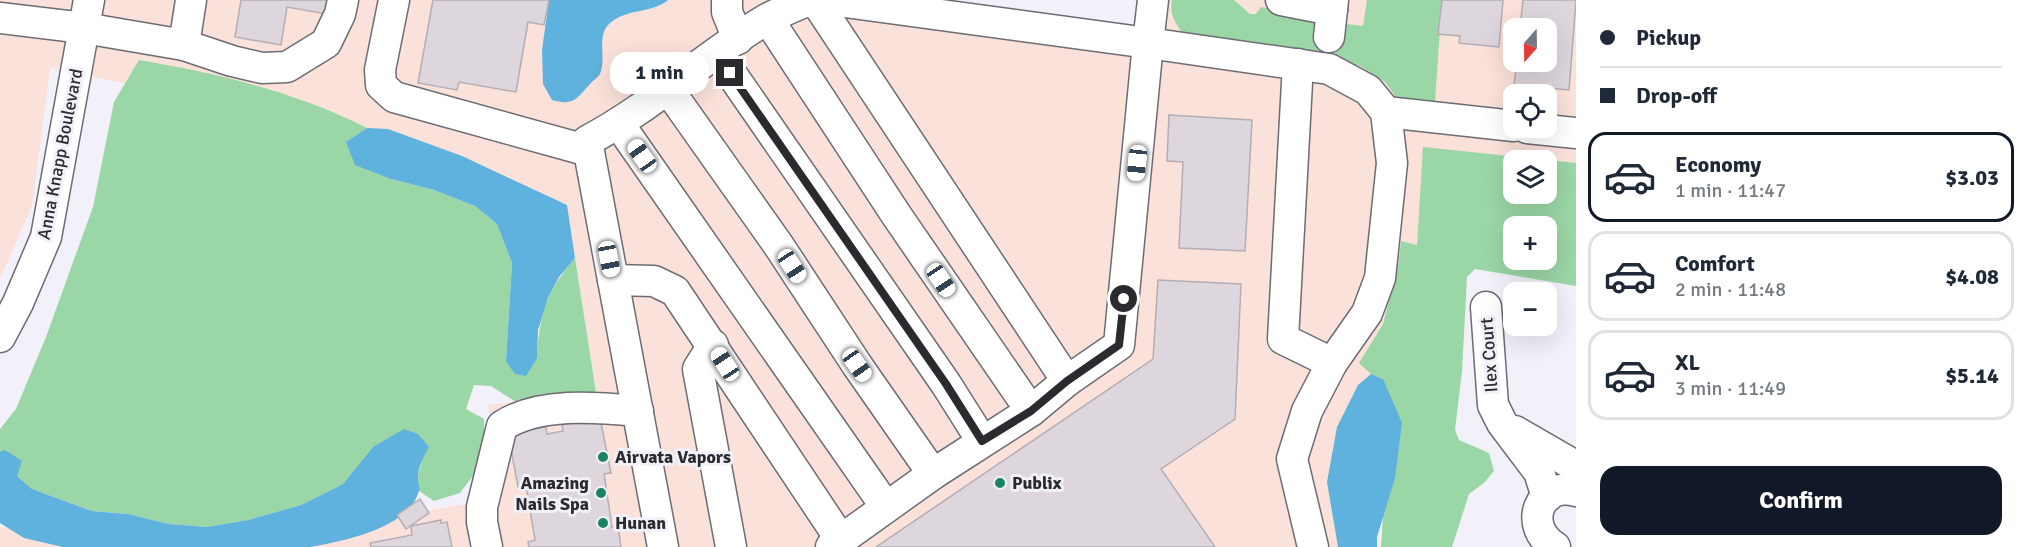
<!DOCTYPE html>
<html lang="en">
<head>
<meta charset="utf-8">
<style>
  :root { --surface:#fff; --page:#f2f2f3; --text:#1f2937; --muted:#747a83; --line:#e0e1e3; --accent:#111827 }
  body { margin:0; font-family:Signika,sans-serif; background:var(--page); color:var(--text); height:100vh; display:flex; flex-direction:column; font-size:22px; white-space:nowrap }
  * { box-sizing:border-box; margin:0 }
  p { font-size:20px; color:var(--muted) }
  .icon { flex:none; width:33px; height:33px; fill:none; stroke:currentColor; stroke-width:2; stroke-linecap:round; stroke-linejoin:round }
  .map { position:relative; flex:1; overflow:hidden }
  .side { display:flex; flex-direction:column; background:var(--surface); width:450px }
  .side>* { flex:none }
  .guide { display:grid; align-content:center; height:132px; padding:0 24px; background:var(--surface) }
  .needle { width:39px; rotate:200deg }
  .buttons { position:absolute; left:1503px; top:18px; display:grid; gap:12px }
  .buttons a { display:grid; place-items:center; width:54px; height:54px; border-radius:12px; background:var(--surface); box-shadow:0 6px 24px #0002; font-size:30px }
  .end { position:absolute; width:27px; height:27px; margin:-14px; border:8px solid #2b2a2e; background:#fff; box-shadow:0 0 0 3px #fff }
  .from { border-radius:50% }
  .bubble { position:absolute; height:42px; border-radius:18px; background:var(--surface); box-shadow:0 6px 24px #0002; font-size:20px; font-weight:700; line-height:42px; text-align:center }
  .car { position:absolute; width:18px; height:36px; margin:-18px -9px; border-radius:8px; box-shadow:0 0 4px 2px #0007; background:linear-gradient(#fff 24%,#345 0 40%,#fff 0 76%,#345 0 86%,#fff 0) }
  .guide b { display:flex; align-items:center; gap:21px; height:57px; font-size:22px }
  .guide b+b { border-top:2px solid var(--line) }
  .guide i { width:15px; height:15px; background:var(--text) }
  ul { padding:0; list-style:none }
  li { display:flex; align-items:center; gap:18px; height:90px; margin:0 12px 9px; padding:0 12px; border:3px solid var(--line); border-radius:18px }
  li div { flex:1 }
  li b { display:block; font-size:22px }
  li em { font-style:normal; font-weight:700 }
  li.selected { border-color:var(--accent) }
  li>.icon { width:54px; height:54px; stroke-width:1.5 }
  .cta { display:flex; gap:12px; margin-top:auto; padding:12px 24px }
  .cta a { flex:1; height:69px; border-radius:18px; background:var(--accent); color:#fff; font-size:24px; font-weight:700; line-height:69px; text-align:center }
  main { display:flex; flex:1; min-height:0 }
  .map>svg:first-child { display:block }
  .commercial { fill:#fae1d9; fill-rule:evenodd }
  .green { fill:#9bd6a6; fill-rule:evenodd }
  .water { fill:#5eb2dd }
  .building { fill:#ded6dd; stroke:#b5adb4; stroke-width:1.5 }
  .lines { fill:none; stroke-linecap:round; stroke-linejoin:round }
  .minor-casing { stroke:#6d6c74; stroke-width:33 }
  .minor { stroke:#fff; stroke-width:30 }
  .route { stroke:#2b2a2e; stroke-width:8 }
  .poi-dot { fill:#1b835f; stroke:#f2f0f9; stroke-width:2 }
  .labels { text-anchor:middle; stroke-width:6; stroke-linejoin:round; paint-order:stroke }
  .street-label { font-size:18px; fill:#2b2a2e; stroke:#f2f0f9 }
  .poi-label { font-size:18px; font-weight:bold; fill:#2b2a2e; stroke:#f2f0f9; text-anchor:start }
</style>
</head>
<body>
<main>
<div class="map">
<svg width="1576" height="547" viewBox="0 0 1576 547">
  <rect width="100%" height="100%" fill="#f2f0f9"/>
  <g class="commercial">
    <path d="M0,0H830L1147,43L1153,0H1576V265L1546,260V226H1514L1417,245L1414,291L1333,449L1342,547H211L501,498L488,405L596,391L567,205L333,126L50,68L32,206L0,279ZM1514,28H1546V62H1514ZM1514,94H1546V128H1514ZM1514,160H1546V194H1514Z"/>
    <polygon points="0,526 2,527 162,547 0,547"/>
  </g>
  <g class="green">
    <path d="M1172,0H1234L1250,14H1256L1261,7L1318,19L1316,39L1319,48L1332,50L1341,42L1346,24L1363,26L1367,0H1442L1435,102H1428L1425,128L1411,130L1397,124L1398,100L1385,82L1360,66L1183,34C1175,22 1169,14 1172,0Z"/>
    <path d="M139,60C216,73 297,92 367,128L346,142L391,179L434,190L475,206L497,224L512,263L506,361L537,358C539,315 547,290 575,258L596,392L516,402L491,386L474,385L466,409L484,419V451L475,473L460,493L434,501L419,491L418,475L423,457L373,447L343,484L301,505L248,520L207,527L169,524L128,514L92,511L32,489L17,476L0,452V429L16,409L46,337L93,207L114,102Z"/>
    <path d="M1423,147L1576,163V286L1475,269L1467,277L1462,371L1455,430L1459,440L1489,453L1494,471L1484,483L1469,494L1452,547H1381L1390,402L1383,379L1371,374L1359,363L1383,324L1398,267L1401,241L1417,245ZM1514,160H1546V194H1514ZM1514,226H1546V260H1514Z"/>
  </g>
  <g class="water">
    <path d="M549,0H668C651,14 626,8 609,24C596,37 607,58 600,74C598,77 593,81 590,84C576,99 574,106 552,100L543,84L542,50Z"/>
    <polygon points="367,128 388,129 462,156 567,205 575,258 559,277 548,298 538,330 537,358 526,376 515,374 506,361 512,263 497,224 475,206 434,190 391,179 355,165 346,142"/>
    <polygon points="1371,374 1383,379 1402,423 1395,478 1377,537 1377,547 1338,547 1327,482 1337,427 1358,385"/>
    <path d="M404,429L418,434L429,447C424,456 418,467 418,477C418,482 420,487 419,491C408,529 343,541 310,547H63L24,538L0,523V452L5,450L22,461L17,476L32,489L92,511L128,514L169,524L207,527L248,520L301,505L343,484L373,447Z"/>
  </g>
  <g class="building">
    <polygon points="241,0 335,0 332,15 287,7 281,45 235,37"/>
    <polygon points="433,0 549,0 544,25 528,22 516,92 459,82 457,90 418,83"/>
    <polygon points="1442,0 1503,0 1499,47 1459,43 1460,36 1438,34"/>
    <polygon points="1523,0 1576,0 1569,90 1514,85 1517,62 1546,62 1546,28 1520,28"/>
    <polygon points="1169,115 1252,120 1245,251 1179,248 1183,162 1167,161"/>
    <polygon points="1158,280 1241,284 1235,419 1161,469 1215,547 876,547 1153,359"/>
    <polygon points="600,418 611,473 604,474 612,527 618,526 621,547 529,547 528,542 535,540 526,486 518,487 508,433 546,427 547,434 563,431 562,425"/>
    <polygon points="420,499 429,513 406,529 397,515"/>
    <polygon points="441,520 441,523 447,522 452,547 371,547 370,543 412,535 411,526"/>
  </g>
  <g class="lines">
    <defs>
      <g id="minor">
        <polyline points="394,0 380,70 381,85 394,97 589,151"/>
        <polyline points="727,0 727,12 738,39"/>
        <polyline points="815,0 1067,381"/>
        <polyline points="830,0 1148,43 1119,345 1067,381 1031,411 933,474 831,547"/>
        <polyline points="1153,0 1148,43 1329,69 1368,90 1386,112 1392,163 1380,278 1367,313 1332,363 1307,411 1292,459 1313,547"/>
        <polyline points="1281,0 1332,10"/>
        <polyline points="0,18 84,28 184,45 191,0"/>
        <polyline points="768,19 897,216 1031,411"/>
        <polyline points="1329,37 1333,0"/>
        <polyline points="184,45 232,61 262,68 287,67 326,43 340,14 343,0"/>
        <polyline points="717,53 946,384 982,441"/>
        <polyline points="1298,64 1283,339 1332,363"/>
        <polyline points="668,89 779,246 857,365 933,474"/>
        <polyline points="1386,112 1514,126"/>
        <polyline points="619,124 886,507"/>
        <polyline points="1527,128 1576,133"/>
        <polyline points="613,280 654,281 675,291 841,540"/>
        <polyline points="1486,307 1493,405 1502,423 1539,472 1547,497"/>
        <polyline points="0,337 18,303 46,237 89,0"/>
        <polyline points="713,345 698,369 731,547"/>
        <polyline points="1515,431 1572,464 1576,472"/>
        <path d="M487,547L482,522V507L502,426C539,402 595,407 638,411"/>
        <path d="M663,547L587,141C652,107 704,56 767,19C780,12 795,6 809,0"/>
        <path d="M1555,547C1522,526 1539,481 1576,491"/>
      </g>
    </defs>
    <use href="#minor" class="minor-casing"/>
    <use href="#minor" class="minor"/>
  </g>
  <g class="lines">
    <polyline class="route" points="730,73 946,384 982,441 1031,411 1067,381 1119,345 1124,299"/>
  </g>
  <g class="poi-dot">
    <circle cx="603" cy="457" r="6"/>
    <circle cx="1000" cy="483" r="6"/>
    <circle cx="601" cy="493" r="6"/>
    <circle cx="603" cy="523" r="6"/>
  </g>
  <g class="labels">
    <g class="street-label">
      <text transform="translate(60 154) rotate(-79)" y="6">Anna Knapp Boulevard</text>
      <text transform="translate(1489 355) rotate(-94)" y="6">Ilex Court</text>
    </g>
    <g class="poi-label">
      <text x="615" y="463">Airvata Vapors</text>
      <text x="589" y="489" text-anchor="end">Amazing<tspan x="589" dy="21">Nails Spa</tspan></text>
      <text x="1012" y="489">Publix</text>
      <text x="615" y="529">Hunan</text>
    </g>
  </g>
</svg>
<div class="buttons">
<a><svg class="needle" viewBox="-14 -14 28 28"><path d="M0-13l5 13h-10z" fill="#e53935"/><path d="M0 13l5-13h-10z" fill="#747a83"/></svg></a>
<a><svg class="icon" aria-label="locate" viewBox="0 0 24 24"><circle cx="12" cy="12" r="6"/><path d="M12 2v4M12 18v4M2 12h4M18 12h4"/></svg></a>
<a><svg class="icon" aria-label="layers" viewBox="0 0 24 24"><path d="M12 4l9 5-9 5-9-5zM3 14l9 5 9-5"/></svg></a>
<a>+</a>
<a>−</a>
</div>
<i class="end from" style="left:1124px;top:299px"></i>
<i class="end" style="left:730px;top:73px"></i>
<div class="bubble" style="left:610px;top:52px;width:99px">1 min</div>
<i class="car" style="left:642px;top:156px;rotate:325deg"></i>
<i class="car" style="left:1137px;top:163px;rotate:186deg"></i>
<i class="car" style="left:609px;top:259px;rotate:169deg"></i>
<i class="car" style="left:792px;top:266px;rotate:147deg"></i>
<i class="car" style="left:941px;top:280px;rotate:146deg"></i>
<i class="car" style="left:725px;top:364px;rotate:327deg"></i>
<i class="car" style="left:857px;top:365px;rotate:145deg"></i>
</div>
<section class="side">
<div class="guide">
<b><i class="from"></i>Pickup</b>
<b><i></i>Drop-off</b>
</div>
<ul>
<li class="selected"><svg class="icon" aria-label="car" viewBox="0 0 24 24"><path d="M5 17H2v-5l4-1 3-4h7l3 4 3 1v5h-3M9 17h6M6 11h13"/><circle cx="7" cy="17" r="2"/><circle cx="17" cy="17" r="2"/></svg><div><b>Economy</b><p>1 min · 11:47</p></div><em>$3.03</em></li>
<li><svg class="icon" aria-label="car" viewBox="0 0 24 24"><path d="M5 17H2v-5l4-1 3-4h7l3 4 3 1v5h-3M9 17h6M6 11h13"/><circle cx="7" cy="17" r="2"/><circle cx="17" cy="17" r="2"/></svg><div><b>Comfort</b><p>2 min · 11:48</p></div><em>$4.08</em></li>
<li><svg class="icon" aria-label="car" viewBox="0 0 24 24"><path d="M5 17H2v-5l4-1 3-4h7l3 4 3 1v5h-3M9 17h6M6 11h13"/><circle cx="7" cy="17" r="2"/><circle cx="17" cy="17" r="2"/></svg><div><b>XL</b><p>3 min · 11:49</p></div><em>$5.14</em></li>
</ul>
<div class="cta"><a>Confirm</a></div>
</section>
</main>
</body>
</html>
